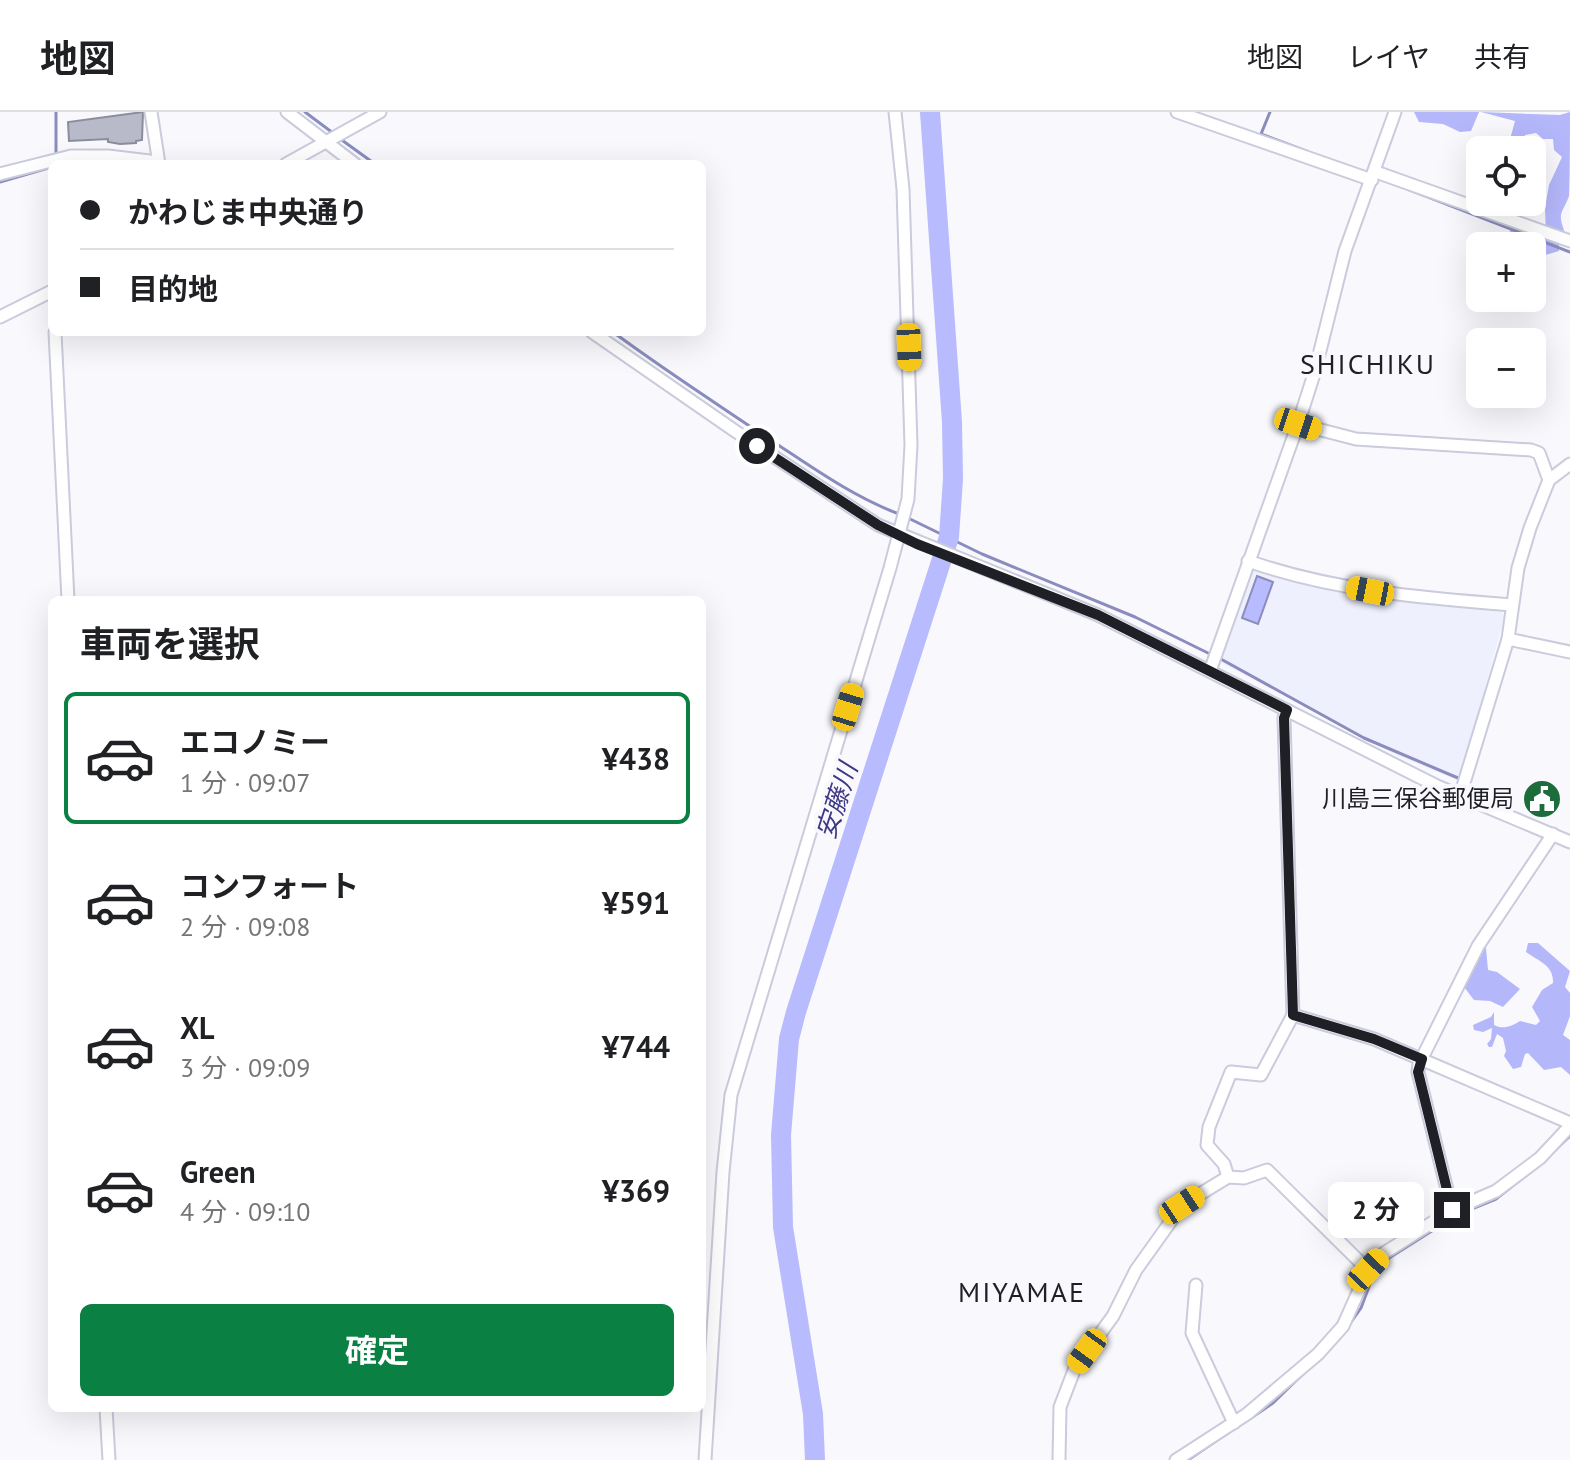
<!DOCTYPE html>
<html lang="ja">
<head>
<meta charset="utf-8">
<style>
  :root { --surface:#fff; --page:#f2f2f2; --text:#202124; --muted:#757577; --line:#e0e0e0; --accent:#0b8043 }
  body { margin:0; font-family:"PT Sans","Noto Sans JP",sans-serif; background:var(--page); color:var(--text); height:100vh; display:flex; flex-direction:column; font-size:30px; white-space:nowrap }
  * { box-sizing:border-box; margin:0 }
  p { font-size:26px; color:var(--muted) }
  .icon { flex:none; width:44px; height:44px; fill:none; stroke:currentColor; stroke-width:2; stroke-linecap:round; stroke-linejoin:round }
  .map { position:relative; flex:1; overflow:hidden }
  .sheet { position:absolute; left:48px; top:484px; width:658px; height:816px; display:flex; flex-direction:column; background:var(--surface); border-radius:12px; box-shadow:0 8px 32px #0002 }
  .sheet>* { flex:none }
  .guide { position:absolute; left:48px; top:48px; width:658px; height:176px; border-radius:12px; box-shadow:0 8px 32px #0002; display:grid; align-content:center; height:176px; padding:0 32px; background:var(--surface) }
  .tools { position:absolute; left:1466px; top:24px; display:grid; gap:16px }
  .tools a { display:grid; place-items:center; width:80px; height:80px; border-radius:12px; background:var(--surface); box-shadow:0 8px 32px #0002; font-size:40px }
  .end { position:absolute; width:36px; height:36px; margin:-18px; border:10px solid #1f2026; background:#fff; box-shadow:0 0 0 4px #fff }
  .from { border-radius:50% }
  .bubble { position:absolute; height:56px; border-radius:12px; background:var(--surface); box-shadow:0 8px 32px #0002; font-size:26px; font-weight:700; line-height:56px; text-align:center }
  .car { position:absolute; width:24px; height:48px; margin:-24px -12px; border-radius:10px; box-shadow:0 0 6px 2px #0007; background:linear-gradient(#f5c518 24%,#345 0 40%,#f5c518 0 76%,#345 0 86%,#f5c518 0) }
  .guide b { display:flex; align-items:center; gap:28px; height:76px; font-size:30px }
  .guide b+b { border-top:2px solid var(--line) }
  .guide i { width:20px; height:20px; background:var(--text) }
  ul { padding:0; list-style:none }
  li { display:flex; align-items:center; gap:24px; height:132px; margin:0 16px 12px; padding:0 16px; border:4px solid transparent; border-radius:12px }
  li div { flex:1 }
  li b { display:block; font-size:30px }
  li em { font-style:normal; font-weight:700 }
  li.current { border-color:var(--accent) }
  li>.icon { width:72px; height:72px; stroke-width:1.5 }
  h2 { padding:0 32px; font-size:36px; line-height:96px }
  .primary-button { display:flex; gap:16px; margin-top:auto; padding:16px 32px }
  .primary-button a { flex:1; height:92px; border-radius:12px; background:var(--accent); color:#fff; font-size:32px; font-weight:700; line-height:92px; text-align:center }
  header { display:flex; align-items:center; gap:48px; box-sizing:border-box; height:112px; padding:0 40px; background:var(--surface); border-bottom:2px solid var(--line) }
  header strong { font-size:38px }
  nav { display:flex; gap:44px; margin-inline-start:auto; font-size:28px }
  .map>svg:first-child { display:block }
  .built { fill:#eff0fe }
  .forest { fill:#b4b7fa }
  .water { fill:#b8bbfe; stroke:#8a8cbd; stroke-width:2 }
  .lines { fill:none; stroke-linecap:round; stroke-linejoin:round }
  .stream { stroke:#8a8cbd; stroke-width:3 }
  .river { stroke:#b8bbfe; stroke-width:20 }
  .building { fill:#b8b9c9; stroke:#8c8d9c; stroke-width:2 }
  .minor-casing { stroke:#cacbdc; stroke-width:15 }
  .minor { stroke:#fff; stroke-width:11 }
  .route { stroke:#1f2026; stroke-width:10 }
  .labels { text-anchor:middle; stroke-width:8; stroke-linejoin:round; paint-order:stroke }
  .poi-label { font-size:24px; fill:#1f2026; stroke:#f9f9fd; text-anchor:end }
  .water-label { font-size:26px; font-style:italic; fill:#3e3885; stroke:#f9f9fd }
  .quarter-label { font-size:28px; letter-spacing:2px; fill:#1f2026; stroke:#f9f9fd }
</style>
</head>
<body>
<header>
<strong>地図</strong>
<nav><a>地図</a><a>レイヤ</a><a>共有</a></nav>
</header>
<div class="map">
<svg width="1570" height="1348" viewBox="0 0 1570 1348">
  <rect width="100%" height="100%" fill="#f9f9fd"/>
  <polygon class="built" points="1252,458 1338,480 1501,500 1505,503 1459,669 1398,644 1220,550"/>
  <g class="forest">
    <polygon points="1414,0 1479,0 1471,19 1460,20 1443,12 1419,10"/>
    <path d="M1481,0L1560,3L1570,0C1570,18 1570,70 1569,84C1563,101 1557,100 1564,118L1559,128V139L1532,147V134L1493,132L1496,125H1507L1513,113L1546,123L1545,96L1549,73L1562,45L1554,38L1553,27H1543L1536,21L1525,23L1519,38H1512L1509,31L1515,9Z"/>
    <path d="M1528,831H1538L1570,859L1565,875L1570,881V904L1563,923L1570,928V963L1561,955L1544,958L1528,941L1525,942L1521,955L1513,957L1504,944L1506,939L1503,926L1497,922L1492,935H1489L1487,932L1491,927L1492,916L1483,920L1474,918L1473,913L1491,905L1494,900V913C1503,918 1512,914 1520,909L1536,913L1540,909L1532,895L1542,878L1553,871C1554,853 1538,849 1526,840Z"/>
    <path d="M1483,834L1486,836L1488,858L1497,860L1520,877L1503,895L1490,889L1474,888L1464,875C1465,857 1462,839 1483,834Z"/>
  </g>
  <polygon class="water" points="1257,464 1273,470 1258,512 1242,506"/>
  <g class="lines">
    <g class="stream">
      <polyline points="56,0 56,44"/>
      <polyline points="305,0 333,21"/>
      <polyline points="1270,0 1261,22 1306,39"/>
      <polyline points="339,26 375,52"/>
      <polyline points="0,70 52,55"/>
      <polyline points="1392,71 1570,140"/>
      <path d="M613,220C663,257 714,290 766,325C809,353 851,384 899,402"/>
      <polyline points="906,405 982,442 1135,505 1212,543"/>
      <polyline points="1219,546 1364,626 1458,666"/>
      <polyline points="1550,1043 1570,1024"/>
      <polyline points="1349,1213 1361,1196 1374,1161 1386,1148 1457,1103 1496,1087 1538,1054"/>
      <polyline points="1251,1306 1273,1291 1340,1226"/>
      <polyline points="1188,1348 1244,1310"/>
    </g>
    <polyline class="river" points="815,1348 813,1302 783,1115 781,1023 789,927 796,900 949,425 953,367 952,310 930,0"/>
  </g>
  <polygon class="building" points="143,0 142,28 136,29 136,31 120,32 108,30 108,27 69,29 68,10"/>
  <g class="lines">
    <defs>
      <g id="minor">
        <polyline points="151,0 159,52"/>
        <polyline points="287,0 355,52"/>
        <polyline points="1177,0 1372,68"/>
        <polyline points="286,52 380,0"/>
        <polyline points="1376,60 1570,129"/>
        <polyline points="0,62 71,44 108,44 158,50"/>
        <polyline points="0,205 52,179"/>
        <polyline points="55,220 68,488"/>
        <polyline points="592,220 735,319 878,413 1098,503 1437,674 1570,730"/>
        <polyline points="1298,312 1356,327 1531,338 1539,341 1549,368"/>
        <path d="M1248,449C1334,479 1423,486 1512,493"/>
        <polyline points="1508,527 1570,540"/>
        <polyline points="1210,559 1298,312 1315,259 1345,139 1395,0"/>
        <polyline points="1287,598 1284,606 1293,903"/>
        <polyline points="1460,684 1508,527 1518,456 1530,416 1549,368 1570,352"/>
        <polyline points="1228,1065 1224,1052 1207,1033 1209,1015 1231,960 1261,963 1293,903 1374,927 1570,1011"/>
        <polyline points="1452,1098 1418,960 1419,952 1478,834 1553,722"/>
        <polyline points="1196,1173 1192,1221 1234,1311"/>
        <polyline points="106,1296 109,1348"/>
        <polyline points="705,1348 723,1060 731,983 890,456 908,387 911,333 903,77 895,0"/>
        <polyline points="1059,1348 1060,1295 1075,1256 1113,1204 1136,1158 1176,1102 1182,1093 1228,1065 1244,1066 1267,1058 1368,1158"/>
        <polyline points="1176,1348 1247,1302 1318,1242 1343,1214 1368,1158 1384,1141 1452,1098 1496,1079 1540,1046 1570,1014"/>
      </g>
    </defs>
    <use href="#minor" class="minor-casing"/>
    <use href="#minor" class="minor"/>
  </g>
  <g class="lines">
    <polyline class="route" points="757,334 878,413 917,432 1098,503 1287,598 1284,606 1293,903 1374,927 1422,947 1418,960 1452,1098"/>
  </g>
  <defs>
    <symbol id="civic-disc" viewBox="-11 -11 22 22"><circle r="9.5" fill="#1d6c3c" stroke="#f9f9fd"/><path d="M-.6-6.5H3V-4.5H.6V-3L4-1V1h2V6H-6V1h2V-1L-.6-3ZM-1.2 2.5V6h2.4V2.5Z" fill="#fff"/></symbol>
  </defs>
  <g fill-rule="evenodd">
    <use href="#civic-disc" x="1520" y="665" width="44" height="44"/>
  </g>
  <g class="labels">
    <g class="poi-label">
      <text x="1514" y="695">川島三保谷郵便局</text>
    </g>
    <g class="water-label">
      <text transform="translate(837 689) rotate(-72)" y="9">安藤川</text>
    </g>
    <g class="quarter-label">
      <text x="1368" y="262">SHICHIKU</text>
      <text x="1022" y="1190">MIYAMAE</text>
    </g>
  </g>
</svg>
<div class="tools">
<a><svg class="icon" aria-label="locate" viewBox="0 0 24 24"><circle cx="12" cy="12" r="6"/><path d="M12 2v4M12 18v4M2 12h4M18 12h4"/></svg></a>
<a>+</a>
<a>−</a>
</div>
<i class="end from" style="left:757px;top:334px"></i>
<i class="end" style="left:1452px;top:1098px"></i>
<div class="bubble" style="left:1328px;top:1070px;width:96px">2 分</div>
<i class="car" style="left:909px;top:235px;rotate:178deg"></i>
<i class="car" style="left:1298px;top:312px;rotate:108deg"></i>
<i class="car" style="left:1370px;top:479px;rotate:281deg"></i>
<i class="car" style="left:848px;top:595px;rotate:17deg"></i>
<i class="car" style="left:1182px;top:1093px;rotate:57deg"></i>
<i class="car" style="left:1368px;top:1158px;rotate:43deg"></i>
<i class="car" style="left:1087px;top:1239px;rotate:216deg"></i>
<div class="guide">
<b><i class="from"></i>かわじま中央通り</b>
<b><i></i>目的地</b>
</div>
<section class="sheet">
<h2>車両を選択</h2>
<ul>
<li class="current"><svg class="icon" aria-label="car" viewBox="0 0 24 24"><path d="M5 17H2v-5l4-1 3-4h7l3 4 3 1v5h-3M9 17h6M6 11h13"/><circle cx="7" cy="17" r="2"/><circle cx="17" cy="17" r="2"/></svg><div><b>エコノミー</b><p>1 分 · 09:07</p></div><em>¥438</em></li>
<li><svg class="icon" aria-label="car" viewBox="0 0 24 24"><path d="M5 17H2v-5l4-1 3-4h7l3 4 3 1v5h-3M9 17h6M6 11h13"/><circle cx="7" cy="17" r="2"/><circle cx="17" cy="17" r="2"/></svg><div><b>コンフォート</b><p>2 分 · 09:08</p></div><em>¥591</em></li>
<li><svg class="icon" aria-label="car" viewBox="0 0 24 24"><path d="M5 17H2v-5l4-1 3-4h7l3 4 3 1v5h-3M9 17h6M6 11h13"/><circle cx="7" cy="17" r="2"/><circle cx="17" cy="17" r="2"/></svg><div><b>XL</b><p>3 分 · 09:09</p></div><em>¥744</em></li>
<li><svg class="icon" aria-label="car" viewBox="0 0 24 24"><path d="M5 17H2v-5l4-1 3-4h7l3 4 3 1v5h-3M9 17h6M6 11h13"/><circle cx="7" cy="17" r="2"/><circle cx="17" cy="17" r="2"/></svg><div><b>Green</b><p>4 分 · 09:10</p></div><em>¥369</em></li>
</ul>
<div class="primary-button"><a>確定</a></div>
</section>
</div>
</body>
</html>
